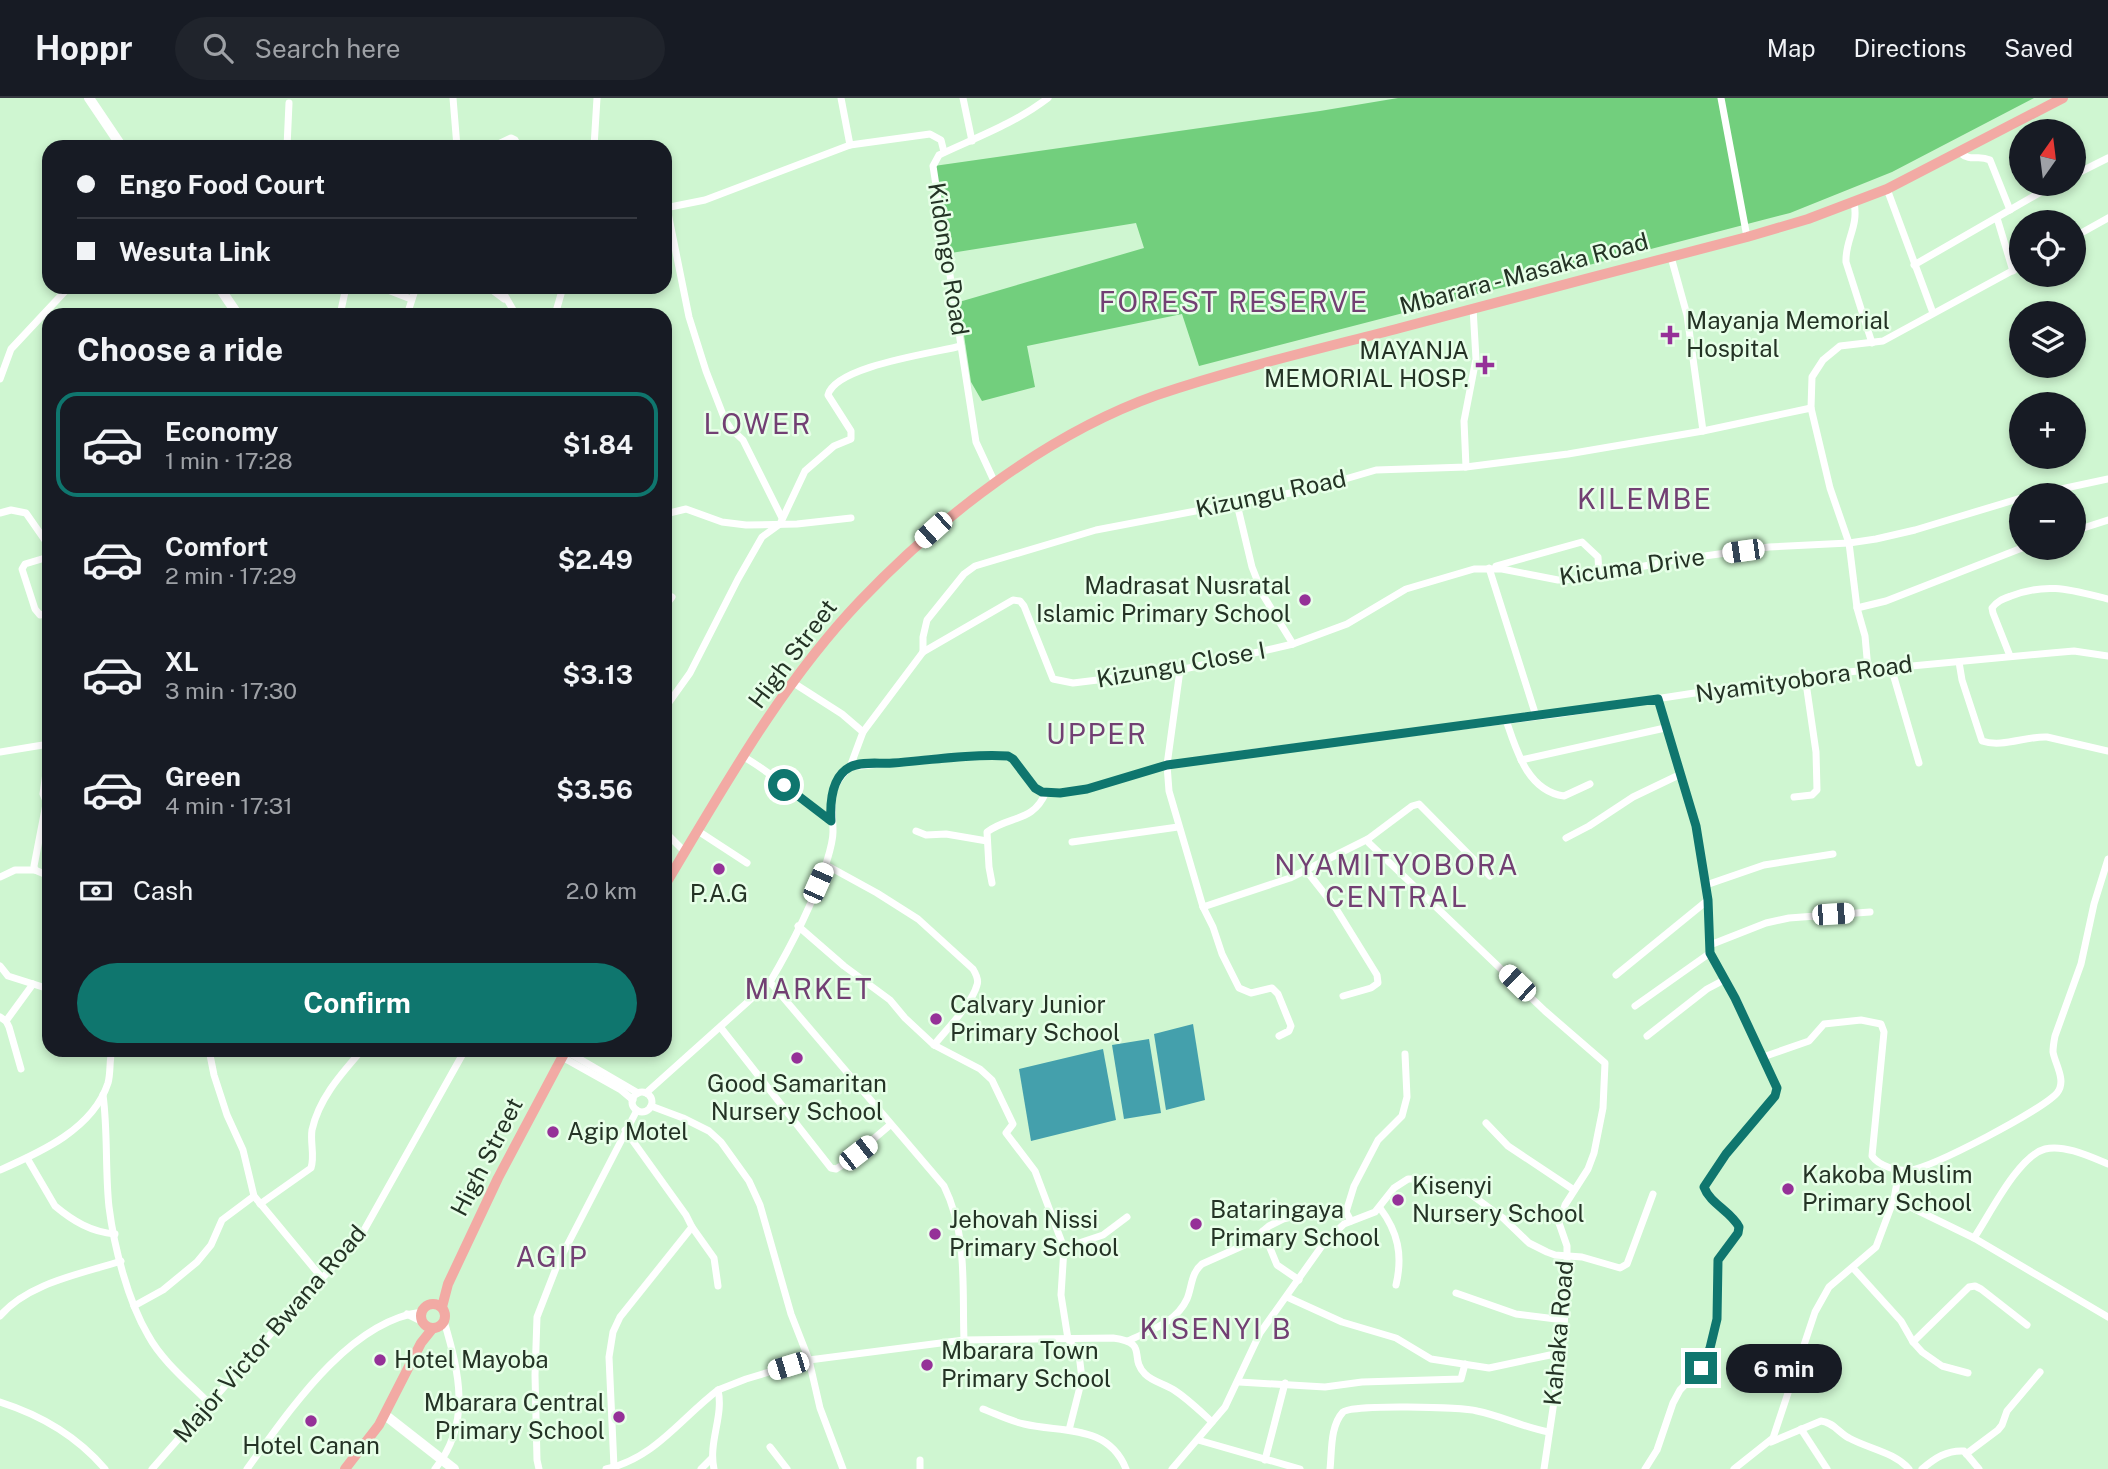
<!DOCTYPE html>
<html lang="en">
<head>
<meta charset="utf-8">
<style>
  :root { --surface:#171b24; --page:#20242c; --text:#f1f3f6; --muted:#9ea1a6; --line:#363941; --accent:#0f766e }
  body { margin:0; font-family:"Public Sans",sans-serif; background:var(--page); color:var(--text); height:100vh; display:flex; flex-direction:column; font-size:26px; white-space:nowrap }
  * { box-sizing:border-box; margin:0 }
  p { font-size:23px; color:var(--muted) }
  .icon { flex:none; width:38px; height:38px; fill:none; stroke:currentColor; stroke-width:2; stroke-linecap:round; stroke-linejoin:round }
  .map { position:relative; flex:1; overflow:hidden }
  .panel { position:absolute; left:42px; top:210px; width:630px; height:749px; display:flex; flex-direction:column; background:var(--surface); border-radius:21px; box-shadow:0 4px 10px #0003 }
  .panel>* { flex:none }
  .banner { position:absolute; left:42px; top:42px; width:630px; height:154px; border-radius:21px; box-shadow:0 4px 10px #0003; display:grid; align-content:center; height:154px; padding:0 35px; background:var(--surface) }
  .needle { width:46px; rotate:14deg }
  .controls { position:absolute; left:2009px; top:21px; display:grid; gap:14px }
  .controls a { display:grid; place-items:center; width:77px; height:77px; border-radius:50%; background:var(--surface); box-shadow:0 4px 10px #0003; font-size:35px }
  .end { position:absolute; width:32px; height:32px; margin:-16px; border:9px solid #0f766e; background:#fff; box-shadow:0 0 0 4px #fff }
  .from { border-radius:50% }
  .bubble { position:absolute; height:49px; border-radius:24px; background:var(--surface); box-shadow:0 4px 10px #0003; font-size:23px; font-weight:700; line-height:49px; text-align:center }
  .car { position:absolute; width:21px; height:42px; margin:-21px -10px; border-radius:9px; box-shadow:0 0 5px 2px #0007; background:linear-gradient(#fff 24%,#345 0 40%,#fff 0 76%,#345 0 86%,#fff 0) }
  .banner b { display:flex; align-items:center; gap:24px; height:66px; font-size:26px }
  .banner b+b { border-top:2px solid var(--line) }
  .banner i { width:18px; height:18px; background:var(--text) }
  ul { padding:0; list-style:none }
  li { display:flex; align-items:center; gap:21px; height:105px; margin:0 14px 10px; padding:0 21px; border:4px solid transparent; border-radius:21px }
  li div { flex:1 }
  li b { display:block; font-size:26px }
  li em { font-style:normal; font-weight:700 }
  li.active { border-color:var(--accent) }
  li>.icon { width:63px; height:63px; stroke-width:1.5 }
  h2 { padding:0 35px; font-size:32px; line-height:84px }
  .pay { display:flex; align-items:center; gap:18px; height:77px; padding:0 35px; font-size:26px }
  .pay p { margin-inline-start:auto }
  .button { display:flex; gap:14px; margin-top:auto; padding:14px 35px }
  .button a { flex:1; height:80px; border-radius:42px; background:var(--accent); color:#fff; font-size:28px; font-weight:700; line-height:80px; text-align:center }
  header { display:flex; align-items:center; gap:42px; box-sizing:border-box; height:98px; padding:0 35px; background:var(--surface); border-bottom:2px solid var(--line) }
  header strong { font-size:33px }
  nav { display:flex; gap:38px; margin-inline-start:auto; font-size:24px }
  .search { width:490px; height:63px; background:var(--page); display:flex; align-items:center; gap:18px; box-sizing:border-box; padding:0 24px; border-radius:38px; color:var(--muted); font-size:26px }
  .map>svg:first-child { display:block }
  .forest { fill:#72cf7d }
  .water { fill:#44a0ac }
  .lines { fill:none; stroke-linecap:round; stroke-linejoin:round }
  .street { stroke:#fff; stroke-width:7 }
  .secondary { stroke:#fff; stroke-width:10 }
  .primary { stroke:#f2aaa4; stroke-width:10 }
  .route { stroke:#0f766e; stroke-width:9 }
  .poi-dot { fill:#953198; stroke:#e7ffe8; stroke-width:2.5 }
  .labels { text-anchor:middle; stroke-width:5; stroke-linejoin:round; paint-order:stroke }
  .street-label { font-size:24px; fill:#243325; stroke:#e7ffe8 }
  .poi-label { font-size:24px; fill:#243325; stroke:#e7ffe8; text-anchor:start }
  .quarter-label { font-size:28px; letter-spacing:2px; fill:#724073; stroke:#e7ffe8 }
</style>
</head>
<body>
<header>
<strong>Hoppr</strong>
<div class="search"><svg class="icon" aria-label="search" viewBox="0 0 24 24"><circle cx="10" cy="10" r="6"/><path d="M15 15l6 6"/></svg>Search here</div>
<nav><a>Map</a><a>Directions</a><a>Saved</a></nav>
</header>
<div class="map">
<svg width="2108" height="1371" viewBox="0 0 2108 1371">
  <rect width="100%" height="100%" fill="#cff6d1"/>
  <polygon class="forest" points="1398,0 2034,0 1892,74 1790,115 1199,268 1182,216 1027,248 1035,289 982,303 971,284 959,204 1144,150 1136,125 951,155 934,68 1320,13"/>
  <g class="water">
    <polygon points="1193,926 1205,1002 1166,1012 1154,936"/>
    <polygon points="1149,941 1161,1015 1124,1021 1112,947"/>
    <polygon points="1103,951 1116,1022 1031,1043 1019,971"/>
  </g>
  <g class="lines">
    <g class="street">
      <polyline points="453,0 457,49"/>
      <polyline points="841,0 850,47"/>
      <polyline points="963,0 972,43"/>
      <polyline points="1721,0 1747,139"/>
      <polyline points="287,49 289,5"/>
      <polyline points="492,49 511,40 515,42 519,49"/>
      <polyline points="594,49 597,0"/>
      <path d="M1959,54C1972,65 1977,56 1990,62L2010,112"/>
      <polyline points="2074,77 2108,60"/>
      <polyline points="1887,91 1933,215"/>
      <path d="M1854,104C1859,130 1845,141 1846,164L1872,245"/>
      <polyline points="665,110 705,102 850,47 930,36 941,42 944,54"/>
      <polyline points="667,110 689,219 706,273 725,322 731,331 743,342 782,420"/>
      <polyline points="1997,120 2013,173"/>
      <polyline points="2074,139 2108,120"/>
      <polyline points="1671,159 1687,217 1703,333"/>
      <polyline points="1914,167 2055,86"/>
      <polyline points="380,189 411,201"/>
      <polyline points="488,189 504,201"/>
      <polyline points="500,189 516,217"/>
      <polyline points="340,217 346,189"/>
      <polyline points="407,217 416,189"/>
      <polyline points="555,217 563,189"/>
      <polyline points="0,281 11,251 69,189"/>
      <polyline points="1466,369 1464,323 1476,261 1473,210"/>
      <path d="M995,385L976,344L933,68L939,57C977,39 1014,26 1048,0"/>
      <polyline points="2033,397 2108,381"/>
      <polyline points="1237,406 1252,469 1263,497 1293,546"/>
      <polyline points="0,415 11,412 26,415 49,448"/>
      <polyline points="665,416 686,411 722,424 746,427 797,426 851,420"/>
      <polyline points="2074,433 2108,422"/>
      <polyline points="49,456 45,460 25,466 22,471 35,511 40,517 49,515"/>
      <polyline points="1496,468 1582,444 1598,459 1599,476"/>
      <polyline points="1489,470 1536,618"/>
      <polyline points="665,508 672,499"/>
      <polyline points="1857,510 1886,503 2022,450"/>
      <polyline points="923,554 1013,502 1020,503 1024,508 1053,581 1073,585 1180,572 1293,546 1347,526 1406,491 1474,471 1502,471 1558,482 1576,481 1676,462 1769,449 1849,445 1876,441 1915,432 2021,400"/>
      <path d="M2010,558L1993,515L1992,510C1997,503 2003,501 2011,498C2048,484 2071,492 2108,501"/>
      <path d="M1959,564L1962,582L1982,643C2002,650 2026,638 2047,639L2108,653"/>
      <polyline points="1891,569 1919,665"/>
      <polyline points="1868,571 1865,538 1857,510 1849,445 1830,390 1811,310 1812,279 1823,262 1840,248 1883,243 2021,168"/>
      <polyline points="1180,572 1167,667 1169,693 1203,809 1290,780 1368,741 1369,745 1545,913 1605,965 1603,1010 1594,1055 1588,1071 1565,1107 1559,1125 1567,1148 1567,1186 1563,1243 1544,1371"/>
      <polyline points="792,584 842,616 863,634"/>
      <path d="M665,610L690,575L738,481L762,439L780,426L805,373L834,348L851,341V333L828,297C835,268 934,255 961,248"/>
      <path d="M1506,622C1516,651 1527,693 1564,698L1590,686"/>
      <polyline points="0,654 49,646"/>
      <path d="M744,659C775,677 802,702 831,723"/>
      <polyline points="1521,662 1665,630"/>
      <polyline points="850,669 863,634 923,554 923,539 927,522 964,476 975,468 1096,432 1311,391 1376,372 1466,369 1568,356 1703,333 1811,310"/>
      <polyline points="1794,699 1812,697 1817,692 1816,654 1805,578"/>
      <polyline points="46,706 34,768 35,772 49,778"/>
      <polyline points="48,708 43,696 49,653"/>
      <polyline points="698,733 747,765"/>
      <polyline points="916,733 926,737 946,736 987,743"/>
      <polyline points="665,734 685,754"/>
      <polyline points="1566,740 1589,728 1633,699 1681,676"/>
      <polyline points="1368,741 1412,708 1419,706 1490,778"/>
      <polyline points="1072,744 1178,729"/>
      <path d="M826,767L877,795L918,821L973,871C976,876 979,882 977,887C972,906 946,932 934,947"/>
      <polyline points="1305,771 1335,809 1377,877 1378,885 1371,890 1343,898"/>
      <polyline points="0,779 15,772 35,772"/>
      <path d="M992,785L989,769L987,734C1010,717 1033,725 1046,694"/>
      <polyline points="1706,787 1764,767 1833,756"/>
      <polyline points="1203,809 1213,829 1222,856 1239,890 1251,895 1272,890 1278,896 1291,928 1289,933 1279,938"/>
      <polyline points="798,828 844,868 890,902 905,920 934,947 980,971 992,982 1013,1026 1006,1035 1035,1073 1064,1150"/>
      <polyline points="1710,847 1766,825 1789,820 1870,814"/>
      <polyline points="0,868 8,878 49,891"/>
      <polyline points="1616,877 1708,802"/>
      <path d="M770,884L944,1088C968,1137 962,1189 964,1242"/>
      <polyline points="1635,908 1710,855"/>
      <polyline points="0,919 6,923 9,929 21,971"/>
      <polyline points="6,923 33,886"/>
      <polyline points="721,930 831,1070 836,1071 844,1066 890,1027"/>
      <polyline points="1647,938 1707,891 1724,882"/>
      <polyline points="209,952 214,977 227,1017 243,1052 254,1098 322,1180"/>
      <polyline points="566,953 638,995"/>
      <polyline points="562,959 621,992 633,1002"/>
      <path d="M1763,959L1809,943L1824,926L1861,922L1881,926L1884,934L1872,1058C1879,1068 1898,1074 1910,1072C1934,1069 2042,1012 2057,995C2067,983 2055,966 2053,954C2053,948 2054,943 2055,938L2081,866L2094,806L2108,761"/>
      <circle cx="642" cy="1004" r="10"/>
      <path d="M646,995L770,884C790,850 813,804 826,766C829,756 833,744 833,734C833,704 826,692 850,669L950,659L1008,658L1013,661L1035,690L1042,694L1060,695L1087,691L1167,667L1249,655L1558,616L1805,578L2051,555L2074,553L2108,558"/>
      <path d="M103,997C108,1034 105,1072 109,1109C114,1149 128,1203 148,1237C162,1263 188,1284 209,1305"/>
      <polyline points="651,1008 683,1020 709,1033 721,1044 749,1083 760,1107 791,1216 809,1262 820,1310 843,1371"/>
      <polyline points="1486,1025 1508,1048 1574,1092"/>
      <path d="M27,1060L55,1108C73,1123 91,1134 115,1136"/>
      <path d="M0,1072C41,1054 93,1031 108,985C111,974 109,963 112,952"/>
      <polyline points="1894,1101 1974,1140 2108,1219"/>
      <path d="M260,1106L311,1070C315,1057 310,1045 312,1032C319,1000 342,975 362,952"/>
      <path d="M1380,1110C1398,1134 1403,1157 1396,1187"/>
      <polyline points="1346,1114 1354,1088 1378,1042 1402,1018 1407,999 1405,956"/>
      <polyline points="692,1129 714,1160 718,1188"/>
      <polyline points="1263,1133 1277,1167 1299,1182"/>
      <path d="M1974,1140C1989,1118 2018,1058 2045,1051C2064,1046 2091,1059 2108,1066"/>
      <polyline points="1853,1170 1901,1223 1913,1244 1922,1254 1942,1268 1968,1275"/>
      <polyline points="1456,1195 1516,1216 1564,1222"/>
      <polyline points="1287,1199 1342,1224 1396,1240 1431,1261 1489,1270 1550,1257 1561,1258"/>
      <polyline points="134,1208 163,1192 197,1164 211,1147 222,1122 254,1098"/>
      <polyline points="407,1216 423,1224"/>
      <path d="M0,1218C28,1185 81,1176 121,1163"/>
      <path d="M1128,1243C1150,1232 1176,1225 1187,1201C1192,1189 1191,1175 1202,1166L1249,1145L1269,1128L1283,1121L1320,1112L1346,1114L1351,1123"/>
      <polyline points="1913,1244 1969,1189 1975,1188 1981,1191 2027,1227"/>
      <polyline points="1239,1284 1325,1289 1362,1284 1461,1281 1465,1266"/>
      <path d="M0,1304C41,1317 77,1338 105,1371"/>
      <path d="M983,1311C996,1316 1010,1323 1024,1326C1063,1335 1108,1326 1126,1371"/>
      <polyline points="1801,1331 1827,1371"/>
      <polyline points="1069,1332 1082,1281 1079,1256 1068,1241 1061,1197 1064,1150 1103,1137 1127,1119"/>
      <polyline points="1198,1342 1300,1371"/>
      <path d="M1771,1344L1821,1323C1833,1324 1839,1335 1849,1340C1869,1351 1894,1354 1909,1371"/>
      <polyline points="770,1349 787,1371"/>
      <polyline points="1966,1356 1998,1332 2002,1327 2007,1313 2040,1274"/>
      <polyline points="1265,1362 1285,1285"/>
      <polyline points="614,1369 609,1259 613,1234 620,1219 692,1129 686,1117 625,1032"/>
      <polyline points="152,1371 298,1205 358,1143 465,952"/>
      <path d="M247,1371C288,1315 348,1223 422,1214"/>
      <path d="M435,1371C472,1325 459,1274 444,1223"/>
      <polyline points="539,1371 537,1362 535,1277 537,1219 558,1165 637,1012"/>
      <path d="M606,1371C655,1360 680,1321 718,1292"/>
      <polyline points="701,1371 712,1360"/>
      <path d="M714,1371C708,1344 724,1318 718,1292L746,1281L809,1262L964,1242L1113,1240C1150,1245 1128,1259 1145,1276C1153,1284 1165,1286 1174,1292C1188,1301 1200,1313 1212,1324"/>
      <polyline points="920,1371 920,1362"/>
      <polyline points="1172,1371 1225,1309 1260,1235 1324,1145 1344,1126 1375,1114 1394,1090 1408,1081 1422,1081 1465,1092 1503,1120 1529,1145 1547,1154 1555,1157 1582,1159 1620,1170 1627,1166 1653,1096"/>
      <path d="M1330,1371C1332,1353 1330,1328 1343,1314C1351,1306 1462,1309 1477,1313C1502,1318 1525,1330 1549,1334"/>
      <path d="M1645,1371L1657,1352L1673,1305L1680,1292L1701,1270L1710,1250L1717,1221L1718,1162L1739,1132C1737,1113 1710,1107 1704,1089L1726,1057L1775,998L1777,990L1736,900L1710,855L1708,802L1696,728L1658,601"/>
      <polyline points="1734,1371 1773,1340 1815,1214 1829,1189 1876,1149 1894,1101 1899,1073"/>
      <path d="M1922,1371C1935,1360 1947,1352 1964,1353L1979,1371"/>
    </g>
    <g class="secondary">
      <polyline points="89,0 122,49"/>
      <polyline points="219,189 238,217"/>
      <polyline points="385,1317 454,1371"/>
    </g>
    <g class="primary">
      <path d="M665,787C724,689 781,586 860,503C940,419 1047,336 1157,297C1237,270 1319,251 1400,230C1516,199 1631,169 1747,139L1808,121L1887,91L2063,0"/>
      <circle cx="433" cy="1218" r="12"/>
      <polyline points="442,1209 448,1186 498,1080 566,952"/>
      <polyline points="345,1371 379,1327 421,1245 433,1230"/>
    </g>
  </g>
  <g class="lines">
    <path class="route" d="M784,687L831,723C830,705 831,679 850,669C861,663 880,666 893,665C931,662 969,656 1008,658L1013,661L1035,690L1042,694L1060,695L1087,691L1167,667L1658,601L1696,728L1708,802L1710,855L1735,900L1777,990L1775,998L1726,1056L1704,1089C1710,1106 1731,1113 1739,1129L1738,1135L1718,1162L1717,1221L1710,1250L1701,1270"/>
  </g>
  <g class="poi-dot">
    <path d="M1666.5 226.5h7v7h7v7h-7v7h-7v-7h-7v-7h7z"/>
    <path d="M1481.5 256.5h7v7h7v7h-7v7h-7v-7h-7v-7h7z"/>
    <circle cx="1305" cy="502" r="7"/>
    <circle cx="719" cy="771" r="7"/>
    <circle cx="936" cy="921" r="7"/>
    <circle cx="797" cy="960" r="7"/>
    <circle cx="553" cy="1034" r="7"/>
    <circle cx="1788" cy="1091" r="7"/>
    <circle cx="1398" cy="1102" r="7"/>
    <circle cx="1196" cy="1126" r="7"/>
    <circle cx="935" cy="1136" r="7"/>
    <circle cx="380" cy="1262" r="7"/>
    <circle cx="927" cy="1267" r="7"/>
    <circle cx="619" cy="1319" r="7"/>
    <circle cx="311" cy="1323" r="7"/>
  </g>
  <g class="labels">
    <g class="street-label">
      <text transform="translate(948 161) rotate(81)" y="8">Kidongo Road</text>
      <text transform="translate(1524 176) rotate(-15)" y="8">Mbarara - Masaka Road</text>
      <text transform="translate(1271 396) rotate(-12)" y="8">Kizungu Road</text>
      <text transform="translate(1632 469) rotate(-8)" y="8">Kicuma Drive</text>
      <text transform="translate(793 556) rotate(-53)" y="8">High Street</text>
      <text transform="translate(1181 567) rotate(-10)" y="8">Kizungu Close I</text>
      <text transform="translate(1804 581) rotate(-8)" y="8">Nyamityobora Road</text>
      <text transform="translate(487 1059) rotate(-63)" y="8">High Street</text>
      <text transform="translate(1559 1235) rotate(-85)" y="8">Kahaka Road</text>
      <text transform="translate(270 1236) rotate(-49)" y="8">Major Victor Bwana Road</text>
    </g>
    <g class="poi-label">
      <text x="1686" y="231">Mayanja Memorial<tspan x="1686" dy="28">Hospital</tspan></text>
      <text x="1469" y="261" text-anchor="end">MAYANJA<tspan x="1469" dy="28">MEMORIAL HOSP.</tspan></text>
      <text x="1291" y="496" text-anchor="end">Madrasat Nusratal<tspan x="1291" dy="28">Islamic Primary School</tspan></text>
      <text x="719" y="804" text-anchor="middle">P.A.G</text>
      <text x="950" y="915">Calvary Junior<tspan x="950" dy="28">Primary School</tspan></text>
      <text x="797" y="994" text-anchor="middle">Good Samaritan<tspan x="797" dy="28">Nursery School</tspan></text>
      <text x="567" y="1042">Agip Motel</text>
      <text x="1802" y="1085">Kakoba Muslim<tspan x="1802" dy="28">Primary School</tspan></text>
      <text x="1412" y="1096">Kisenyi<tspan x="1412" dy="28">Nursery School</tspan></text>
      <text x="1210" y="1120">Bataringaya<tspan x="1210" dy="28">Primary School</tspan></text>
      <text x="949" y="1130">Jehovah Nissi<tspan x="949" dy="28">Primary School</tspan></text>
      <text x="941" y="1261">Mbarara Town<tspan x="941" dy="28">Primary School</tspan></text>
      <text x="394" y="1270">Hotel Mayoba</text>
      <text x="605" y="1313" text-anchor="end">Mbarara Central<tspan x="605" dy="28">Primary School</tspan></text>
      <text x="311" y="1356" text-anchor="middle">Hotel Canan</text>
    </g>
    <g class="quarter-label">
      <text x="1234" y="214">FOREST RESERVE</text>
      <text x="758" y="336">LOWER</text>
      <text x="1645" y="411">KILEMBE</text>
      <text x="1097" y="646">UPPER</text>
      <text x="1397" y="777">NYAMITYOBORA<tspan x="1397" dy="32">CENTRAL</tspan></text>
      <text x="809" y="901">MARKET</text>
      <text x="552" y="1169">AGIP</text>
      <text x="1216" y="1241">KISENYI B</text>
    </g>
  </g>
</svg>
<div class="controls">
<a><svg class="needle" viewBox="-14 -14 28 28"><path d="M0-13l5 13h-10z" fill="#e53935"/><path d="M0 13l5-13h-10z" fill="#9ea1a6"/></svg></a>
<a><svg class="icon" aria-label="locate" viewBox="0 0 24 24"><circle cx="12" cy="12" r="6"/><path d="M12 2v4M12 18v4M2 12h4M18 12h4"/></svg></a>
<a><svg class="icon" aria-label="layers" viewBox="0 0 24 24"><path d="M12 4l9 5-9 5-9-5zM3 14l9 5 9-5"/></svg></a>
<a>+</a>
<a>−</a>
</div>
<i class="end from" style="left:784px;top:687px"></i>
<i class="end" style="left:1701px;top:1270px"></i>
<div class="bubble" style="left:1726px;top:1246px;width:116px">6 min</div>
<i class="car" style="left:933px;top:432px;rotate:228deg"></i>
<i class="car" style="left:1743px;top:453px;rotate:262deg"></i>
<i class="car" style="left:818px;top:785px;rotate:24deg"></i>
<i class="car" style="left:1833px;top:816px;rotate:86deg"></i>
<i class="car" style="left:1517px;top:885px;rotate:314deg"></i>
<i class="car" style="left:858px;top:1055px;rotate:52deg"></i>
<i class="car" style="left:788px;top:1268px;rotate:253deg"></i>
<div class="banner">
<b><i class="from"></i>Engo Food Court</b>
<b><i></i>Wesuta Link</b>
</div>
<section class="panel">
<h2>Choose a ride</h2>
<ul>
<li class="active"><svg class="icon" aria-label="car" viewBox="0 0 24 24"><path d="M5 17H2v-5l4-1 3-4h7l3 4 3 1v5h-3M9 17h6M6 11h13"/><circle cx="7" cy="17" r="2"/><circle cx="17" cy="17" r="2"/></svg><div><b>Economy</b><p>1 min · 17:28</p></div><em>$1.84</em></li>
<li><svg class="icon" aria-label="car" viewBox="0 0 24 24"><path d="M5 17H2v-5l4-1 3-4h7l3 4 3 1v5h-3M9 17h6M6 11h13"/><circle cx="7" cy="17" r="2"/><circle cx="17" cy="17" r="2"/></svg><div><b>Comfort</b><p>2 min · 17:29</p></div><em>$2.49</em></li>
<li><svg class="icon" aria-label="car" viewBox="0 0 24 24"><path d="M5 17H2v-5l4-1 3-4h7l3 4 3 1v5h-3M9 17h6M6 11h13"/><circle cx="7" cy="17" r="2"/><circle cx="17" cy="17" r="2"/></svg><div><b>XL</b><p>3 min · 17:30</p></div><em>$3.13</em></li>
<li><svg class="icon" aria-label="car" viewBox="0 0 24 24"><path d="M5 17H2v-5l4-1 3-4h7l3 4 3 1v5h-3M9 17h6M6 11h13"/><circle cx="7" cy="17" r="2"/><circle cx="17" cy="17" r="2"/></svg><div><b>Green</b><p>4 min · 17:31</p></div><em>$3.56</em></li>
</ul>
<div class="pay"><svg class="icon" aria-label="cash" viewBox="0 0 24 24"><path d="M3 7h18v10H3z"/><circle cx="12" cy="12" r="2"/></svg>Cash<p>2.0 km</p></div>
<div class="button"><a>Confirm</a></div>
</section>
</div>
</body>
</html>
